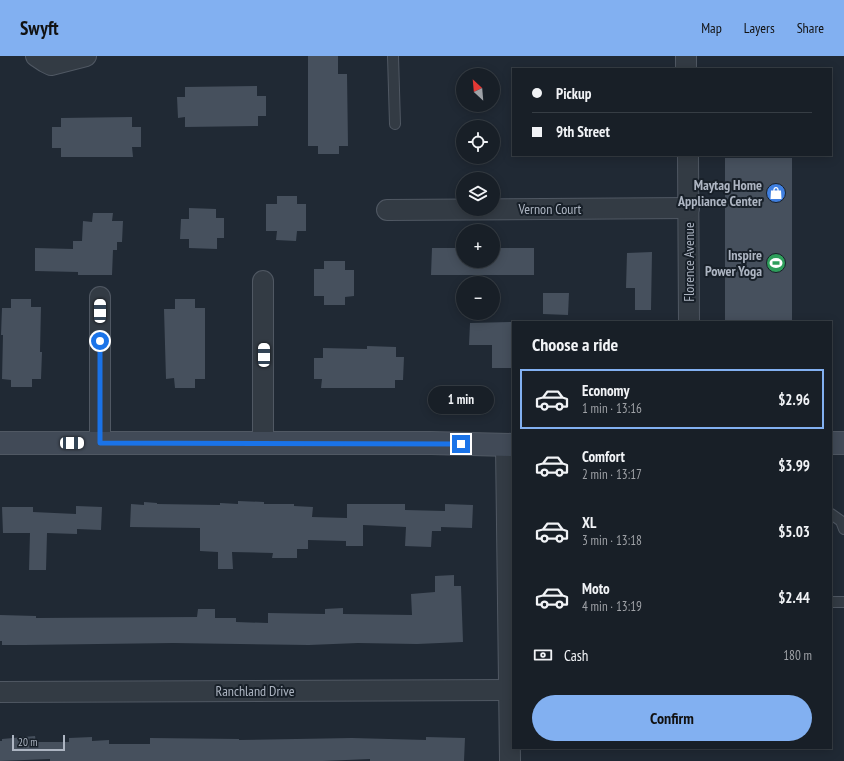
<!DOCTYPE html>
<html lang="en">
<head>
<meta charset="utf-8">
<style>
  :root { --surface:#181f27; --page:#252c33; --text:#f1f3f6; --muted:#9fa2a7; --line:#363d44; --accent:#82b0f1 }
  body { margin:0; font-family:"PT Sans Narrow",sans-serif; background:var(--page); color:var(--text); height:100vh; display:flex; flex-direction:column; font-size:15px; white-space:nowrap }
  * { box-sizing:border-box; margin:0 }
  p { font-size:13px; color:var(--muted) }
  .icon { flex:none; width:22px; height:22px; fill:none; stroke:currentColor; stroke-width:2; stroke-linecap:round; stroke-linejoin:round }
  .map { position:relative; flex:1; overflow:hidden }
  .panel { position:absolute; left:512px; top:265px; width:320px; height:428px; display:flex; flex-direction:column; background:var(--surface); border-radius:0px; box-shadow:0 2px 10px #0003,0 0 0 1px var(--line) }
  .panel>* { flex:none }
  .banner { position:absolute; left:512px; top:12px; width:320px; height:88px; border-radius:0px; box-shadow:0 2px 10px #0003,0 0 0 1px var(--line); display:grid; align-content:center; height:88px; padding:0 20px; background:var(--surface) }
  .needle { width:26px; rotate:334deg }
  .fabs { position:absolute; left:456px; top:12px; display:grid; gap:8px }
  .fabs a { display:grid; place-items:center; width:44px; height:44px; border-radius:50%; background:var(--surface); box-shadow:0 2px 10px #0003,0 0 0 1px var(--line); font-size:20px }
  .scale { position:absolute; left:12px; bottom:10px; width:53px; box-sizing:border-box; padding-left:4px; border:2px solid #adb5c2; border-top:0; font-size:11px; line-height:14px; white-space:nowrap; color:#adb5c2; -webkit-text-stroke:3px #182029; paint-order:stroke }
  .end { position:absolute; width:18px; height:18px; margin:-9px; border:5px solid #1a73e8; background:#fff; box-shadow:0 0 0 2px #fff }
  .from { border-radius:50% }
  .bubble { position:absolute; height:28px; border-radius:14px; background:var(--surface); box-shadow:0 2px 10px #0003,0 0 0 1px var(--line); font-size:13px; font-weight:600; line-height:28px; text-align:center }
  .car { position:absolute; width:12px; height:24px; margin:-12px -6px; border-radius:5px; box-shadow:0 0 3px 1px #0007; background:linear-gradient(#fff 24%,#345 0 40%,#fff 0 76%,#345 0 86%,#fff 0) }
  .banner b { display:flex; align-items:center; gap:14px; height:38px; font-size:15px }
  .banner b+b { border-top:1px solid var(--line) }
  .banner i { width:10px; height:10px; background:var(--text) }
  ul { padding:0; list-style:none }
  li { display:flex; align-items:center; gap:12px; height:60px; margin:0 8px 6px; padding:0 12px; border:2px solid transparent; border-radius:0px }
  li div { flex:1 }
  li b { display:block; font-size:15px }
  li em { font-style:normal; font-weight:600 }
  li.on { border-color:var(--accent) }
  li>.icon { width:36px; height:36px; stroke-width:1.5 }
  h2 { padding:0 20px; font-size:18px; line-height:48px }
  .pay { display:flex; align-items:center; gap:10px; height:44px; padding:0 20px; font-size:15px }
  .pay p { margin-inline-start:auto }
  .action { display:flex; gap:8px; margin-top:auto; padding:8px 20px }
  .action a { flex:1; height:46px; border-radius:24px; background:var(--accent); color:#111; font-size:16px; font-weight:600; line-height:46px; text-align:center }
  header { display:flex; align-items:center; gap:24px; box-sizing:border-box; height:56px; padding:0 20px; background:var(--accent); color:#111 }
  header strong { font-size:19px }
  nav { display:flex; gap:22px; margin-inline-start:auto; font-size:14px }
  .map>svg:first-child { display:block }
  .building { fill:#46505d }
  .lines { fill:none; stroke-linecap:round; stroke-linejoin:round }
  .lane-casing { stroke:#505863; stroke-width:12 }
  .street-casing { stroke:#505863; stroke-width:22 }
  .secondary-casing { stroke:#505863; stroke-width:24 }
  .lane { stroke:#333b44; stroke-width:10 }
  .street { stroke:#333b44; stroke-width:20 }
  .secondary { stroke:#414a57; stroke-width:22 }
  .route { stroke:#1a73e8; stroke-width:5 }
  .labels { text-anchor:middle; stroke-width:4; stroke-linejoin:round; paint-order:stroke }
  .poi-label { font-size:14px; font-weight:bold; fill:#adb5c2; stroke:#182029; text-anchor:end }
  .street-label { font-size:14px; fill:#adb5c2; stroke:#182029 }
</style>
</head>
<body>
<header>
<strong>Swyft</strong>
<nav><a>Map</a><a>Layers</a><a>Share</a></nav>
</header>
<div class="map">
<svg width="844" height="705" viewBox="0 0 844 705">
  <rect width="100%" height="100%" fill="#202934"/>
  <g class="building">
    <polygon points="308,0 338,0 338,18 347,18 348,90 339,90 339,98 318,98 318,90 308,90"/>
    <polygon points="257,30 257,40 266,40 266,60 258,60 258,70 185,71 185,61 178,62 177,41 185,41 185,31"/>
    <polygon points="132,61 132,71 141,71 141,91 132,91 133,101 61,101 61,92 52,92 52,71 61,71 61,62"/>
    <rect x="725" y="102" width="67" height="164"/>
    <polygon points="277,140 297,140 297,148 306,148 306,175 297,175 296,185 276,184 277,175 266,175 266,148 277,148"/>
    <polygon points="189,152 216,153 216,162 224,162 224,182 217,182 217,193 189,192 189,183 180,183 181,163 189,163"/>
    <polygon points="93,157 113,157 112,165 123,165 122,186 117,186 117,194 113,194 112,219 78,219 78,216 35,215 35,192 73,193 73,185 82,185 83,165 92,166"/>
    <polygon points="432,192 463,192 463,205 493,205 493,192 534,192 534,219 431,219"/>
    <polygon points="652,196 651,254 635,254 635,232 626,232 627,197"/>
    <polygon points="324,205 345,205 345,214 354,214 354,240 345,241 345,249 324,249 324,240 314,240 314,213 324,213"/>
    <polygon points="543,237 569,237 568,259 543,258"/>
    <polygon points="11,243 31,243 31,251 41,251 40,296 42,296 41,323 32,323 32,331 11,331 11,324 2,323 3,279 1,279 2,252 11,252"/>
    <polygon points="175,243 195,243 195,252 205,252 205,323 195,323 195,332 175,332 174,322 166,323 164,253 175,253"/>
    <polygon points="513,266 513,312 492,312 492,289 469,289 470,267"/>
    <polygon points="367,290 396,291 396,301 404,301 403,324 395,324 395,332 321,332 322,323 314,323 314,302 323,302 323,292 367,293"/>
    <polygon points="238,445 264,446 264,448 294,448 294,450 313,451 312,461 347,462 347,448 405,448 405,454 445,455 445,448 473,449 472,472 441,471 441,475 432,475 431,491 405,490 406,471 363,469 363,490 346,490 346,485 308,484 308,493 297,493 297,502 272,502 273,497 232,496 233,513 218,513 218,496 200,495 200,472 130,471 131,448 144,449 144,446 157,447 157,448 220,449 220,447 238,448"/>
    <polygon points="76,450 102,451 101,474 77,473 77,478 47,477 46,514 29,514 30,477 3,477 2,451 33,451 33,456 76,458"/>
    <polygon points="454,519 454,530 461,530 463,586 417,588 358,587 309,589 173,587 24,589 2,589 2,585 0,585 0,559 36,560 36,562 197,561 198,553 215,553 215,562 236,562 236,566 268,567 268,557 325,558 325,553 343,552 343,558 412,559 411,538 435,536 435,520"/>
    <polygon points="35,680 36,686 69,686 69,682 92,681 92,685 109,684 109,688 150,688 150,682 239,683 239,684 352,682 426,684 426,681 465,682 464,705 370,705 370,703 323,705 50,705 50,703 0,705 0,685 2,685 2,683"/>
  </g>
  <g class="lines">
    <defs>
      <g id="lane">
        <polyline points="393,0 395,68"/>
        <polyline points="831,458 841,465 844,473"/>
        <polyline points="831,546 844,546"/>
      </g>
      <g id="street">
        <polyline points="36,0 45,6 51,9 86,0"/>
        <polyline points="686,0 686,13"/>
        <polyline points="688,99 689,266"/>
        <polyline points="387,154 689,152"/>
        <polyline points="263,225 263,387"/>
        <polyline points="100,241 100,387"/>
        <polyline points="506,389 510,705"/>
        <polyline points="0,636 509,634"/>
      </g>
      <g id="secondary">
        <polyline points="0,387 431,387 513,389"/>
        <polyline points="831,387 844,387"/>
      </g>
    </defs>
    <use href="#lane" class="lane-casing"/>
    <use href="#street" class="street-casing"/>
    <use href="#secondary" class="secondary-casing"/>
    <use href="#lane" class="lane"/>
    <use href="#street" class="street"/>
    <use href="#secondary" class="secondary"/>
  </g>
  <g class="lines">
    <polyline class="route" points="100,285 100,387 461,388"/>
  </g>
  <defs>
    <symbol id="shop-disc" viewBox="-11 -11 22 22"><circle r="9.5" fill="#3f7fe0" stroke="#182029"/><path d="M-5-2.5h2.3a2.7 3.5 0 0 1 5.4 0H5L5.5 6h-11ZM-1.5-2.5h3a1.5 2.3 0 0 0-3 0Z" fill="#fff"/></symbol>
    <symbol id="stadium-disc" viewBox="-11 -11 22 22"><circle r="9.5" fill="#2e9e5b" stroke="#182029"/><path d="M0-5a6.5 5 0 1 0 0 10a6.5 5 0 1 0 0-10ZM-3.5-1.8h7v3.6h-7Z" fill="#fff"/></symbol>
  </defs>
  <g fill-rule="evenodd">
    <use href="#shop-disc" x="765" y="126" width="22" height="22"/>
    <use href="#stadium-disc" x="765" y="196" width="22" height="22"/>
  </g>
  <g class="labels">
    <g class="poi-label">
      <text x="762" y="134">Maytag Home<tspan x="762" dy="16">Appliance Center</tspan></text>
      <text x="762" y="204">Inspire<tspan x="762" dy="16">Power Yoga</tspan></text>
    </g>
    <g class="street-label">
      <text x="550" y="158">Vernon Court</text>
      <text transform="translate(689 206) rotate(-90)" y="5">Florence Avenue</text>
      <text x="255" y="640">Ranchland Drive</text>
    </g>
  </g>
</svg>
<div class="fabs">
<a><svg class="needle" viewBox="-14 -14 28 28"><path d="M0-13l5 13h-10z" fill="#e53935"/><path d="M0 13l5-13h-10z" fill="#9fa2a7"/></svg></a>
<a><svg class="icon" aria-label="locate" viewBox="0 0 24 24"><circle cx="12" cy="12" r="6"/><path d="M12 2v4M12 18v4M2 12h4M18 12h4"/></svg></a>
<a><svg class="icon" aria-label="layers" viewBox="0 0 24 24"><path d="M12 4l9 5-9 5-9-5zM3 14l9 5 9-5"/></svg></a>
<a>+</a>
<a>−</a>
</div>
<div class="scale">20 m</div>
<i class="end from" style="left:100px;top:285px"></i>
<i class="end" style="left:461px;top:388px"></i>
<div class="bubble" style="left:428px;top:330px;width:66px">1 min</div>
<i class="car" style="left:100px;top:255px;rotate:0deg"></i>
<i class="car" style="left:264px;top:299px;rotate:0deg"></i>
<i class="car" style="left:72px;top:387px;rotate:90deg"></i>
<div class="banner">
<b><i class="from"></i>Pickup</b>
<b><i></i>9th Street</b>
</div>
<section class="panel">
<h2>Choose a ride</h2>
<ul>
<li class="on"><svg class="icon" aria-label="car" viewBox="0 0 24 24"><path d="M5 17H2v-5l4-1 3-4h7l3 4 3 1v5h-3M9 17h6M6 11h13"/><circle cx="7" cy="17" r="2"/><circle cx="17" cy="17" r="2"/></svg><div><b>Economy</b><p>1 min · 13:16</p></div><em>$2.96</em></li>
<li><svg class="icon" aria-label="car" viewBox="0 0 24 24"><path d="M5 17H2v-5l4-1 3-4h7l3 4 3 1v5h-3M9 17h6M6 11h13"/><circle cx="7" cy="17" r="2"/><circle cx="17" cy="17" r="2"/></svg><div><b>Comfort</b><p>2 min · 13:17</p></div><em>$3.99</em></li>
<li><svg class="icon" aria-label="car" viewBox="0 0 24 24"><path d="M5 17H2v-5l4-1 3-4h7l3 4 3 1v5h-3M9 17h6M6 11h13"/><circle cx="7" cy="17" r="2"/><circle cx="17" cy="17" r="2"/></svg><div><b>XL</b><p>3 min · 13:18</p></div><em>$5.03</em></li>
<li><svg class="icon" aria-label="car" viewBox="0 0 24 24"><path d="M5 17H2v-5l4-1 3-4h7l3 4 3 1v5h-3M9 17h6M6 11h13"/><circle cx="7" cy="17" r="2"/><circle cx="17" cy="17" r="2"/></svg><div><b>Moto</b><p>4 min · 13:19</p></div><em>$2.44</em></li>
</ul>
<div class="pay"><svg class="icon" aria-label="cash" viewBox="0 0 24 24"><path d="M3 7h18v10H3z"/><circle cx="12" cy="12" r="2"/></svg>Cash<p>180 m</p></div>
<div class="action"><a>Confirm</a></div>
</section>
</div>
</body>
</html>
